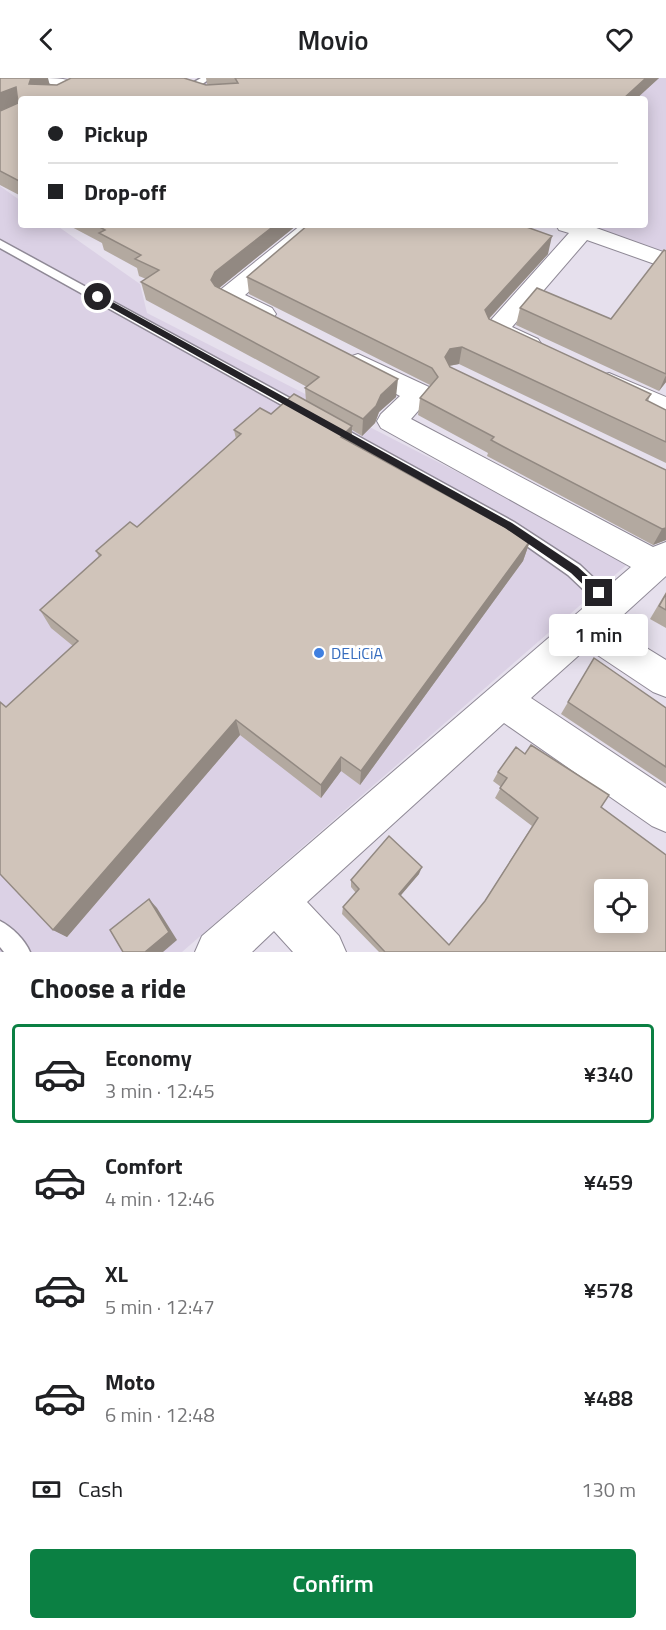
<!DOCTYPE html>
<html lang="en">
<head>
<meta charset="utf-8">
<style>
  :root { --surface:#fff; --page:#f2f2f2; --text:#202124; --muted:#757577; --line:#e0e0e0; --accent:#0b8043 }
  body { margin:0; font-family:"Titillium Web",sans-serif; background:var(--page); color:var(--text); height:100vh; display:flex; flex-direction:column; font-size:22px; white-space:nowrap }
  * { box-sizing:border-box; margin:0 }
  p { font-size:20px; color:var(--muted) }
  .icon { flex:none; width:33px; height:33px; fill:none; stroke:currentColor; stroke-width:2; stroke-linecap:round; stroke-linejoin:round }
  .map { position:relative; height:874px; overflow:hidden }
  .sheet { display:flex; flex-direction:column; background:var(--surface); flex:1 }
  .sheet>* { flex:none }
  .banner { position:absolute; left:18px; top:18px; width:630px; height:132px; border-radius:6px; box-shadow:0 3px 15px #0003; display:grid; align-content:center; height:132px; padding:0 30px; background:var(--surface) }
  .controls { position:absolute; left:594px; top:801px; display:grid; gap:12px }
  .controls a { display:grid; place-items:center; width:54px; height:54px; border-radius:6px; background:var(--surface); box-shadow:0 3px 15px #0003; font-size:30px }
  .end { position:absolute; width:27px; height:27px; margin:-14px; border:8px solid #242227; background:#fff; box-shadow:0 0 0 3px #fff }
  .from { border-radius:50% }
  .bubble { position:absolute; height:42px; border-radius:6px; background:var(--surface); box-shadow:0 3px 15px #0003; font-size:20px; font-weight:600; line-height:42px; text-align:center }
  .banner b { display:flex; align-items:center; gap:21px; height:57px; font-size:22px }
  .banner b+b { border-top:2px solid var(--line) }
  .banner i { width:15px; height:15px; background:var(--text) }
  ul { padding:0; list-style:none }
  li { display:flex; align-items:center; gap:18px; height:99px; margin:0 12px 9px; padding:0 18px; border:3px solid transparent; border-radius:6px }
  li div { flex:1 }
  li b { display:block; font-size:22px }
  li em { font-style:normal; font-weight:600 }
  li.active { border-color:var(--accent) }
  li>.icon { width:54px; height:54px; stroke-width:1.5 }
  h2 { padding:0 30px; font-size:27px; line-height:72px }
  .pay { display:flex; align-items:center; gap:15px; height:66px; padding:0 30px; font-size:22px }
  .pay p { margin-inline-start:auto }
  .cta { display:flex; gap:12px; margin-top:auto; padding:12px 30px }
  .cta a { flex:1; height:69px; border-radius:6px; background:var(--accent); color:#fff; font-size:24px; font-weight:600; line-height:69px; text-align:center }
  header { display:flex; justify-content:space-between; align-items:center; height:78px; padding:0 30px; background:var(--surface); font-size:27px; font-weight:600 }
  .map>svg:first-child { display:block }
  .built { fill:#dbd1e5 }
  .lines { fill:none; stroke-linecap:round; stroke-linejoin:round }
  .service-casing { stroke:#8f8996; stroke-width:3 }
  .minor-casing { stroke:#8f8996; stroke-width:2 }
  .service { fill:#fff; fill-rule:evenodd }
  .minor { fill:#fff; fill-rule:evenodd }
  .wall { fill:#b3a9a0 }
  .shaded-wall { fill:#928982 }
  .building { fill:#d0c4ba; stroke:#928982; stroke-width:1.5; fill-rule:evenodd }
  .route { fill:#242227 }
  .shop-dot { fill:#3f7fe0; stroke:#fff; stroke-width:2 }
  .labels { text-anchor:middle; stroke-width:6; stroke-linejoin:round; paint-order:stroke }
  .shop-label { font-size:16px; fill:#366cbe; stroke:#fff; text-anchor:start }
</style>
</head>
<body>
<header><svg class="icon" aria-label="back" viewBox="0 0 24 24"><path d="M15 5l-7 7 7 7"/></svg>Movio<svg class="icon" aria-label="heart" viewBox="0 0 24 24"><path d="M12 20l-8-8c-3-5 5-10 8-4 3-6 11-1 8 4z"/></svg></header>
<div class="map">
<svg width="666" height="874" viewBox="0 0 666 874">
  <rect width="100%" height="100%" fill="#e6e0ed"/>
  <g class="built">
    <polygon points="215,0 666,0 666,177 584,147 645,147 645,21 239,21 205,9 204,6"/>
    <polygon points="0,108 21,123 21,147 56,147 140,206 147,235 631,483 182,874 0,874"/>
  </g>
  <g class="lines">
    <defs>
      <g id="service">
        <polygon points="201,0 211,0 195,11 189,11 189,7"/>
        <polygon points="0,162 308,330 310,333 308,336 298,336 0,170"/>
        <polygon points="334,345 514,444 580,487 617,522 619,527 617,532 611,534 605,532 568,497 504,452 329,354 327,350"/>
        <path d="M0,843C12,849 25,862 30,874H4L0,869Z"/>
      </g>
      <g id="minor">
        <path d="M42,0C55,0 72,0 80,8L77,12L71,13L45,4Z"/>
        <path d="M301,147H326L245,217L272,230L276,236L272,242C257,246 224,231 216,218L219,213Z"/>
        <polygon points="556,147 588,147 666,175 666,190 587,162 512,249 538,261 542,267 538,273 529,276 520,273 487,257 483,251 569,155 559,152"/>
        <polygon points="358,276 429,309 433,316 411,341 653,469 666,464 666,498 611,548 666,582 666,619 653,614 587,570 531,620 666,710 666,754 652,748 504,645 307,824 339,858 346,874 293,874 274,853 252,874 195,874 202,858 631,489 381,350 377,343 381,336 400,318 349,291 345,285 349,279"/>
        <polygon points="609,295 666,319 666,341 599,312 595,305 599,298"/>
      </g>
    </defs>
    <use href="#service" class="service-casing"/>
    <use href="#minor" class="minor-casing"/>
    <use href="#service" class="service"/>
    <use href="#minor" class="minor"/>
  </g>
  <g class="wall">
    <polygon points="0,0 50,7 210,7 207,6 206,0 659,0 636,21 21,21 21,118 0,107"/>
    <polygon points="68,147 297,147 219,210 396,319 379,334 375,345 362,358 352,352 351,364 530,463 523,483 360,707 341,693 321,720 240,657 67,859 53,852 6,629 73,568 51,550 40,532 99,479 96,473 137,449 236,361 234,352 271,336 306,323 305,310 307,309 146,222 141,204 146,201 139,198 137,190 104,172 102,165"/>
    <polygon points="666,173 666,304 659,313 516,247 520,230 611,241"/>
    <polygon points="548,176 489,241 651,316 648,323 666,332 666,385 459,286 449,288 450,289 666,392 666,462 653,467 487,378 488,375 418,337 420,320 430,307 249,216 247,199"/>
    <polygon points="666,514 666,550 650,541"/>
    <polygon points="594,580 666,630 666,706 561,636"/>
    <polygon points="498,694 601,729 666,874 379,874 342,836 343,829 356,815 351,809 351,802 419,796 400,818 449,867 481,829 532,748 495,720 501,709 493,703"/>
  </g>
  <g class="shaded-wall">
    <polygon points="31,0 48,0 50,8 29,6"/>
    <polygon points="646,0 659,0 636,21 623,21"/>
    <polygon points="16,9 21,23 0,34 0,15"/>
    <polygon points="275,147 297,147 218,211 211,202 215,194"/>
    <polygon points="552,158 548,176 481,249 485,232"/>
    <polygon points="462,269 459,286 448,288 445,279 450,271"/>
    <polygon points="666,297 666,304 659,313"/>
    <polygon points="398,301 396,319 379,334 375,345 362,358 363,341 381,317"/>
    <polygon points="352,348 351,369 341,359"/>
    <polygon points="666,450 666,462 653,467 662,451"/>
    <polygon points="530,463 523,483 360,707 361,693"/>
    <polygon points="236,642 240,657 67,859 53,852"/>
    <polygon points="341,679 341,693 321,720 321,707"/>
    <polygon points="422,789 419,796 396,823 399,816"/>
    <polygon points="149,821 157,830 177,862 163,874 145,874"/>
  </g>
  <g class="building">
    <polygon points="0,0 31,0 29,6 57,7 71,0 184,0 206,7 238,5 235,0 646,0 623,21 511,21 504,19 500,21 21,21 21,104 0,93 0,33 18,25 16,9 0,15"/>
    <polygon points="96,147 275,147 215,194 211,202 215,208 398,301 381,317 376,328 363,341 305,310 319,299 141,204 159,192 135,181 141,177 99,155 105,152"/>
    <polygon points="308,147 521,147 552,158 485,232 489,241 651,316 646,322 666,332 666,364 462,269 450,271 445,279 450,289 666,392 666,450 662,451 504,369 491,362 494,359 420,320 438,299 432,290 247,199"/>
    <polygon points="664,172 666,173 666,296 520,230 537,210 611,241"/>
    <polygon points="294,316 352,348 341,359 530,463 361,693 341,679 321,707 236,642 53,852 0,796 0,624 6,629 78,563 40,532 101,477 96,473 130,444 137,449 241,356 234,352 260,330 271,336"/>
    <polygon points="666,516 666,532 659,528"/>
    <polygon points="594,580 666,630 666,689 568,624"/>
    <path d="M531,667L609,717L601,729L666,777V874H385L343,829L359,811L351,802L389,758L422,789L399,816L449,867L485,823L538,740L500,710L507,700L498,694L516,669L525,676ZM604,812H638V844H604Z"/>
    <polygon points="149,821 169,854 145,874 123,874 110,852"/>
  </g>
  <polygon class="route" points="95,217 100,217 512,445 578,489 603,512 603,518 595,518 571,495 505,450 95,221"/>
  <circle class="shop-dot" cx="319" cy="575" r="6"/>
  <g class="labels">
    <g class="shop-label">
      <text x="331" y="581">DELiCiA</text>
    </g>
  </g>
</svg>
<div class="controls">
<a><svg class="icon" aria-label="locate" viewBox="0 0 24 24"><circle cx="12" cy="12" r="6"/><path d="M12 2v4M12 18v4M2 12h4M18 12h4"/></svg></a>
</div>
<i class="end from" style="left:98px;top:219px"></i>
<i class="end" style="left:599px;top:515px"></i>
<div class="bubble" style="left:549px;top:536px;width:99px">1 min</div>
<div class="banner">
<b><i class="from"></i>Pickup</b>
<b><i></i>Drop-off</b>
</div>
</div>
<section class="sheet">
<h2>Choose a ride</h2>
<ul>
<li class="active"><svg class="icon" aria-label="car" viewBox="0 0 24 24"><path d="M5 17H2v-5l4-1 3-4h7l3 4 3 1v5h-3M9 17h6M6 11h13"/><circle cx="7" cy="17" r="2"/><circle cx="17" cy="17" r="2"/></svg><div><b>Economy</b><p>3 min · 12:45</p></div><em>¥340</em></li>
<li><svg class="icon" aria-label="car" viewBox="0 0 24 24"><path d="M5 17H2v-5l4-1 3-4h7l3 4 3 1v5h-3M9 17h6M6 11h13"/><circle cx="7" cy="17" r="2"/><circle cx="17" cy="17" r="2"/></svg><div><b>Comfort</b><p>4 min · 12:46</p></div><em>¥459</em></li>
<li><svg class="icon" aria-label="car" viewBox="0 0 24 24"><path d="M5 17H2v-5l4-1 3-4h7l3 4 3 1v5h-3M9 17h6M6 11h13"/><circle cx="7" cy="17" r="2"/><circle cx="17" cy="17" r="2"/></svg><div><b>XL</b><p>5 min · 12:47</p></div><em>¥578</em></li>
<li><svg class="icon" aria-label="car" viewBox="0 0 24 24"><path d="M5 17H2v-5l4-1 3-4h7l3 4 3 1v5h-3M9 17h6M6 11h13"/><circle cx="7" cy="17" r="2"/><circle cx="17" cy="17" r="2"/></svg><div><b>Moto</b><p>6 min · 12:48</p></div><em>¥488</em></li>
</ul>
<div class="pay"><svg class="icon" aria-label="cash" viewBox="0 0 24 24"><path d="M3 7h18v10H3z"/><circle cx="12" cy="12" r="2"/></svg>Cash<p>130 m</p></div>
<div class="cta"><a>Confirm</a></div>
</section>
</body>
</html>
